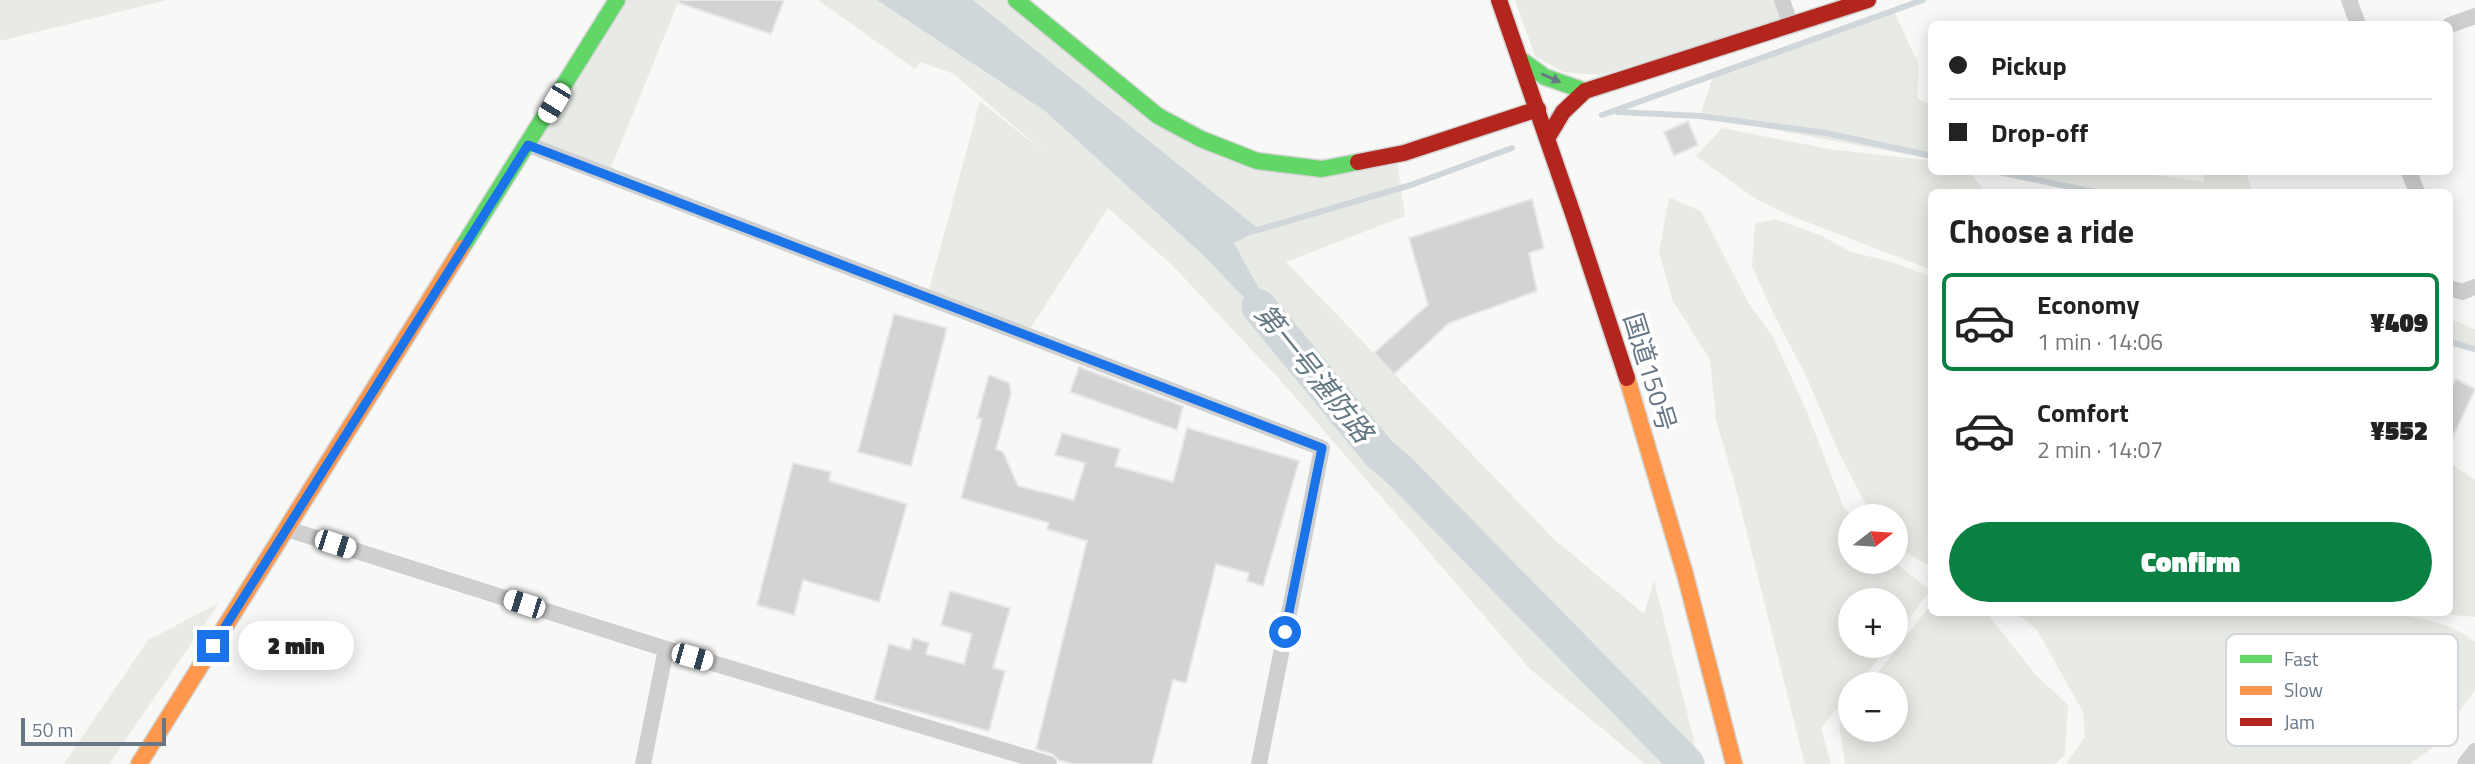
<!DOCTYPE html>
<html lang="en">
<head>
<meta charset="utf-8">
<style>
  :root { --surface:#fff; --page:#f2f2f2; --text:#222; --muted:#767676; --line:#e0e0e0; --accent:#0b8043 }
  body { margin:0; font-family:"Titillium Web","Noto Sans JP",sans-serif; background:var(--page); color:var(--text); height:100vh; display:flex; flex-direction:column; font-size:26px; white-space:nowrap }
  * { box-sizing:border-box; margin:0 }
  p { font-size:23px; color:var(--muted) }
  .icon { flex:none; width:38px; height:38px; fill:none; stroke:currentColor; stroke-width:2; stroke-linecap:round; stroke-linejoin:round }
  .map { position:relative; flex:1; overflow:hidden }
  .drawer { position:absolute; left:1928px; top:189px; width:525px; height:427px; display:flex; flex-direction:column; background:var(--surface); border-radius:10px; box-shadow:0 4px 18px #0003 }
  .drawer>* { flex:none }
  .hud { position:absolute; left:1928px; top:21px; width:525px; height:154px; border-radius:10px; box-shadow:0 4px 18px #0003; display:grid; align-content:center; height:154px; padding:0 21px; background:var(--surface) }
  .needle { width:46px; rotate:73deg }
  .controls { position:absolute; left:1838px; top:504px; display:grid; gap:14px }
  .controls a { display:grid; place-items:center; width:70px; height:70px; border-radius:50%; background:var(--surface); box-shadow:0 4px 18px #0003; font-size:35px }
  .scale { position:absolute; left:21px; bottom:18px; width:145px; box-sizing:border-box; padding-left:7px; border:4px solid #687887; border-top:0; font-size:19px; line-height:24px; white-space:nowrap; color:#687887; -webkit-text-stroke:5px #fff; paint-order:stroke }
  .end { position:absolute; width:32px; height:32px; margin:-16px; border:9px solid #1a73e8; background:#fff; box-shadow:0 0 0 4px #fff }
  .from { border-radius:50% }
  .bubble { position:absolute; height:49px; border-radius:24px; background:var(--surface); box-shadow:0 4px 18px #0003; font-size:23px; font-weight:800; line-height:49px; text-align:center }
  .car { position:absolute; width:21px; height:42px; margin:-21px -10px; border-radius:9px; box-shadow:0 0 5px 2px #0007; background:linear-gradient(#fff 24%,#345 0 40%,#fff 0 76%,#345 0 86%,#fff 0) }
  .hud b { display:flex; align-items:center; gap:24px; height:66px; font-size:26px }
  .hud b+b { border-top:2px solid var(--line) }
  .hud i { width:18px; height:18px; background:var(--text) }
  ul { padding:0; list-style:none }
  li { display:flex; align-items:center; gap:21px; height:98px; margin:0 14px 10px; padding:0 7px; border:4px solid transparent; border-radius:10px }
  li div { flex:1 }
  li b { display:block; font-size:26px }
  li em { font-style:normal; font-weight:800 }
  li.active { border-color:var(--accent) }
  li>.icon { width:63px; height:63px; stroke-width:1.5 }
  h2 { padding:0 21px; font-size:32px; line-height:84px }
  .button { display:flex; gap:14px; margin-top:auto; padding:14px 21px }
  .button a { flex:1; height:80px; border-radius:42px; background:var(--accent); color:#fff; font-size:28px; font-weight:800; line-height:80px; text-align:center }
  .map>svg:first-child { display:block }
  .green { fill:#e8ebe5 }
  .water { fill:#d0d7da }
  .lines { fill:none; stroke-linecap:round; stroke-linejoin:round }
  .stream { stroke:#d0d7da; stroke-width:6 }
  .river { stroke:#d0d7da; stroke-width:35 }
  .building { fill:#d2d3d3; stroke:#e7e7e6; stroke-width:2 }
  .fast-casing { stroke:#d4d6d6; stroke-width:19 }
  .slow-casing { stroke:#d4d6d6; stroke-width:19 }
  .jam-casing { stroke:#d4d6d6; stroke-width:19 }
  .street { stroke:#cecfd0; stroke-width:16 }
  .fast { stroke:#63d668; stroke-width:16 }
  .slow { stroke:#ff974d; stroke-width:16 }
  .jam { stroke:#b3261e; stroke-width:16 }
  .oneway { fill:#687887 }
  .route { stroke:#1a73e8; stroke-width:9 }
  .labels { text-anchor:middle; stroke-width:7; stroke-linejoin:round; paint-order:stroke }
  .street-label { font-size:26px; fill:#687887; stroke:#fff }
  .water-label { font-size:28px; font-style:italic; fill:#637882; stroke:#fff }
  .key { fill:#fff; stroke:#d2d6db; stroke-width:2 }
  .key-label { font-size:19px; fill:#687887 }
</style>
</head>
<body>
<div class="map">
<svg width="2475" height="764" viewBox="0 0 2475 764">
  <rect width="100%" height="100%" fill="#f8f8f7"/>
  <g class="green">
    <polygon points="0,0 167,0 0,41"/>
    <polygon points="617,0 679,0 608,175 529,145"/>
    <polygon points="818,0 1007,0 1197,142 1271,162 1396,154 1405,216 1286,262 1555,540 1644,614 1654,580 1694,741 1695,764 1645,764 1530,669 1281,381 1173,266 1108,208 1026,335 927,297 980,101 1045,153 954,74 920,62 915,69"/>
    <polygon points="1515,0 1782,0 1788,19 1600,75 1563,72 1535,56"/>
    <polygon points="1893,9 1919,65 1917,98 1932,106 1932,159 1700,116 1714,73"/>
    <polygon points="1722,128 1829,149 1932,161 1932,172 1969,172 1986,192 1932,192 1932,270 1791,216 1756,199 1696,156"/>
    <polygon points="2000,172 2138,172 2205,182 2202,172 2245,172 2252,189 2259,192 2111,192"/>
    <polygon points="1669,197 1701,211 1749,304 1773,337 1807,412 1844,508 1852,516 1850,516 1850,562 1894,562 1930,590 1895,638 1895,600 1850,600 1850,646 1889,646 1858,684 1850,684 1850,693 1821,728 1831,764 1806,764 1804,761 1733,477 1716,420 1710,360 1673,301 1659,252"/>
    <polygon points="1775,219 1820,235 1851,252 1892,262 1932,277 1932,567 1895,547 1895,516 1872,516 1840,455 1806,376 1772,311 1752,266 1755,224"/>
    <polygon points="2450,319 2475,329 2475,348 2450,341"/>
    <polygon points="2450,463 2475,480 2475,617 2431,613 2450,612"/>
    <polygon points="219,603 109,764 64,764 148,640"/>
    <polygon points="1932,603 1932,612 1987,613 2035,674 2068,705 2065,755 2055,764 1845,764 1839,726 1850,711 1850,730 1895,730 1895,684 1869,684"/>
    <path d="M2369,612C2409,616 2441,618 2475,641V690L2431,749L2410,764H2066L2085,737L2083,712L2037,630L2016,613Z"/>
  </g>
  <polygon class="water" points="877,0 973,0 1260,230 1234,243 1290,345 1202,254 1045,111"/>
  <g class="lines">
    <g class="stream">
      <polyline points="1618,112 1700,116 1826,133 1932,156"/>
      <polyline points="1602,115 1923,0"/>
      <polyline points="1999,172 2094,192"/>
      <polyline points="1254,231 1411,185 1512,148"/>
      <polyline points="2450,342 2475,349"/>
    </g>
    <polyline class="river" points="1259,307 1379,453 1399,470 1687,764"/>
  </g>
  <g class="building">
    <polygon points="679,0 784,0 771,34 679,3"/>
    <polygon points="1688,121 1698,145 1674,156 1664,132"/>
    <polygon points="1532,199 1544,248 1529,253 1537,291 1449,323 1394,374 1374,353 1428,305 1409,238"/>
    <polygon points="894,314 947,328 911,466 858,452"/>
    <polygon points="1079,367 1183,406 1177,430 1070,392"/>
    <polygon points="989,375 1009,383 1011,393 996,449 1003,452 1018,486 1074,500 1085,463 1055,455 1062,433 1120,449 1115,466 1173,482 1187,428 1299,461 1263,586 1247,581 1249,573 1216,564 1186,683 1173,680 1152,764 1074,764 1058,760 1053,754 1036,749 1087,541 1047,529 1049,523 961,498 982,419 977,418"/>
    <polygon points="2456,379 2475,389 2450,443 2450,391"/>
    <polygon points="793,463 831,472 829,481 907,504 879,602 803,580 794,615 757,605"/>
    <polygon points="950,591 1010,608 993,668 1005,671 989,731 874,700 889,644 910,650 913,638 929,643 926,654 964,664 972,634 941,625"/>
  </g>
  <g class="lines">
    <defs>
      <g id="fast">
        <polyline points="1016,0 1158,116 1201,139 1257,161 1322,169 1358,162"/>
        <polyline points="1520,59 1545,77 1585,91"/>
        <polyline points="462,248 617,0"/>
      </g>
      <g id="slow">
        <polyline points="1627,378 1685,574 1734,764"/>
        <polyline points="139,764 462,248"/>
      </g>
      <g id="jam">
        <polyline points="1499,0 1573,214 1627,378"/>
        <polyline points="1548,137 1563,112 1585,91 1868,0"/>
        <polyline points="1358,162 1404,153 1538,109"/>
      </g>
    </defs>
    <use href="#fast" class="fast-casing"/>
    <use href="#slow" class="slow-casing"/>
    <use href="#jam" class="jam-casing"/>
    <g class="street">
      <polyline points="1782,0 1791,26"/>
      <polyline points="2349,0 2358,24"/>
      <polyline points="2450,25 2475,16"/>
      <polyline points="529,145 1322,448 1259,764"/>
      <polyline points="2409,172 2417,192"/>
      <polyline points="2450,288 2462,292 2475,287"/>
      <polyline points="287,529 666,649 1049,764"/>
      <polyline points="643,764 666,649"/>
      <polyline points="2465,764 2475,751"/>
    </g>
    <use href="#fast" class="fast"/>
    <use href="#slow" class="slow"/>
    <use href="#jam" class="jam"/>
  </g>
  <defs><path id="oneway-solid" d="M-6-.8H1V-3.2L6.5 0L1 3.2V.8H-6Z" transform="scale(1.75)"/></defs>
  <use class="oneway" href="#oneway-solid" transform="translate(1551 78) rotate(24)"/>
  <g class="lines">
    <polyline class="route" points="213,646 528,145 1322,448 1285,632"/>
  </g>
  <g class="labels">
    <g class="street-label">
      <text transform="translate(1650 372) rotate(73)" y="9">国道150号</text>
    </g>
    <g class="water-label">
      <text transform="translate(1314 373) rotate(51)" y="10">第一号湛防路</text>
    </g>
  </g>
  <rect x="2226" y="634" width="232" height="112" rx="10" class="key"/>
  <rect x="2240" y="655" width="32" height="8" fill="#63d668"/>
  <rect x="2240" y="686" width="32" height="9" fill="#ff974d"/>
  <rect x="2240" y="718" width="32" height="8" fill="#b3261e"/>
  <g class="key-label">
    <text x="2284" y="666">Fast</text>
    <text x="2284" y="697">Slow</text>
    <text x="2284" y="729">Jam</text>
  </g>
</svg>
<div class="controls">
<a><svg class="needle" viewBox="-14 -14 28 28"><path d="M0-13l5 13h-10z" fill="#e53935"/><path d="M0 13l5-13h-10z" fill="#767676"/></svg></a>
<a>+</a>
<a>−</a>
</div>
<div class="scale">50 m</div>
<i class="end from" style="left:1285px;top:632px"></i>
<i class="end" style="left:213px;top:646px"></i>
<div class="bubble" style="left:238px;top:621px;width:116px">2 min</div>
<i class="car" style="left:554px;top:103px;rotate:211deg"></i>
<i class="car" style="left:335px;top:544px;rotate:108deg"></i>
<i class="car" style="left:524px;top:604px;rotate:288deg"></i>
<i class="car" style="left:692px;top:657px;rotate:106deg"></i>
<div class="hud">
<b><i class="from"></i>Pickup</b>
<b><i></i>Drop-off</b>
</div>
<section class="drawer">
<h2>Choose a ride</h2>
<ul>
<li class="active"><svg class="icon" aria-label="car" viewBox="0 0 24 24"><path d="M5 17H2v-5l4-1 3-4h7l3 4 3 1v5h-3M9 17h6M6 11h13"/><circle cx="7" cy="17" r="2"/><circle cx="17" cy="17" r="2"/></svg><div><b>Economy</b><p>1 min · 14:06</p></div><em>¥409</em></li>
<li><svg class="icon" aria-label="car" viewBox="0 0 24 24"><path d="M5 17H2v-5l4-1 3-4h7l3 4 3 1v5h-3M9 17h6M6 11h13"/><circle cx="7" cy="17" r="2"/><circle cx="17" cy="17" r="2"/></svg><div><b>Comfort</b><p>2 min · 14:07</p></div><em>¥552</em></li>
</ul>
<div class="button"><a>Confirm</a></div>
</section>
</div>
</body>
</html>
